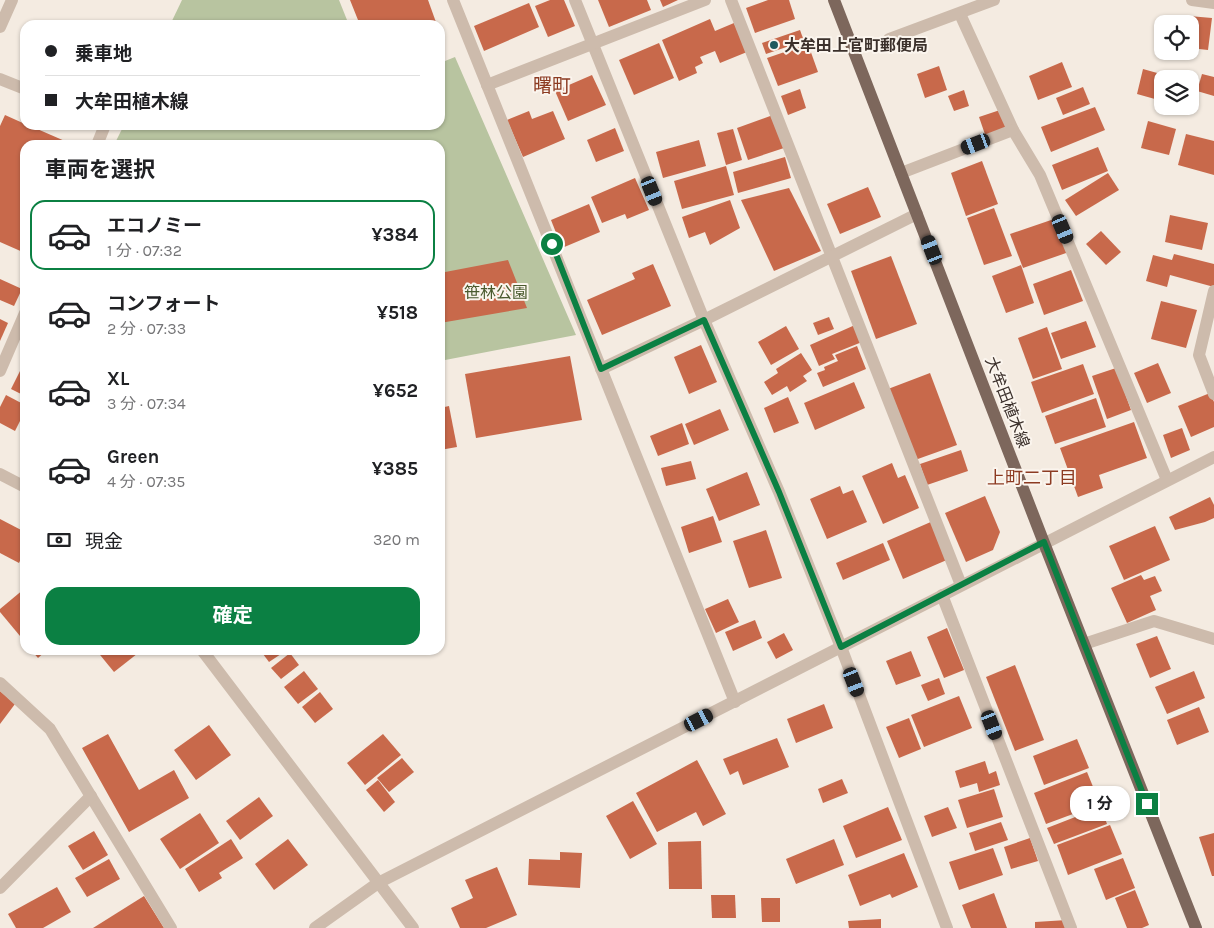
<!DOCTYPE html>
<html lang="ja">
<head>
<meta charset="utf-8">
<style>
  :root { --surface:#fff; --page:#f2f2f2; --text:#202124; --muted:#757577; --line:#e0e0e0; --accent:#0b8043 }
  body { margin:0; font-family:Karla,"Noto Sans JP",sans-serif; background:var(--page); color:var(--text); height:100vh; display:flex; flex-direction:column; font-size:19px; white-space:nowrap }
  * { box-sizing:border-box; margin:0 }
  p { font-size:16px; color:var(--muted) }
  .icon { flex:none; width:28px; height:28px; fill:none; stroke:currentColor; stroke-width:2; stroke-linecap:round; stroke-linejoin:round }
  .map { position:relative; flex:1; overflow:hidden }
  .details { position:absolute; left:20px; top:140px; width:425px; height:515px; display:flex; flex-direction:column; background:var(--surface); border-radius:15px; box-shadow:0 1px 4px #0004 }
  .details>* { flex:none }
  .guide { position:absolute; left:20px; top:20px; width:425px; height:110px; border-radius:15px; box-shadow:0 1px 4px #0004; display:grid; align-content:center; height:110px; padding:0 25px; background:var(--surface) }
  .tools { position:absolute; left:1154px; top:15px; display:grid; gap:10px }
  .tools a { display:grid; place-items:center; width:45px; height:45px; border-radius:10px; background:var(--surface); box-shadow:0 1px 4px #0004; font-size:25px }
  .end { position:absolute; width:22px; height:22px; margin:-11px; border:6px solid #0b8043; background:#fff; box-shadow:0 0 0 2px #fff }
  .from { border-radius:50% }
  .bubble { position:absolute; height:35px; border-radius:15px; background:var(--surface); box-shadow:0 1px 4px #0004; font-size:16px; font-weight:700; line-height:35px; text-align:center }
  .car { position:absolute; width:15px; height:30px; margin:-15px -8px; border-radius:6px; box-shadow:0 0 4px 1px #0007; background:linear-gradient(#222 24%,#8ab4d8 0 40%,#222 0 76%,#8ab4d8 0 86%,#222 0) }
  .guide b { display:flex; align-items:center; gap:18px; height:48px; font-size:19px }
  .guide b+b { border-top:1px solid var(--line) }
  .guide i { width:12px; height:12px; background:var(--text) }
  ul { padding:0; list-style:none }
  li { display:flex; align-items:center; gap:15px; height:70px; margin:0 10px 8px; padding:0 15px; border:2px solid transparent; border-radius:15px }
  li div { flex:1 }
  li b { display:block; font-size:19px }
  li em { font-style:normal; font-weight:700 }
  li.current { border-color:var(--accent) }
  li>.icon { width:45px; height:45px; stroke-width:1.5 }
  h2 { padding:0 25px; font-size:22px; line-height:60px }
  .pay { display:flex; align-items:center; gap:12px; height:55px; padding:0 25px; font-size:19px }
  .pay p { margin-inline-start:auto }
  .cta { display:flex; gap:10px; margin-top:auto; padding:10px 25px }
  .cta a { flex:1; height:58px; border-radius:15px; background:var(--accent); color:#fff; font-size:20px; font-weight:700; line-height:58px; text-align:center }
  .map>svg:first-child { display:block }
  .green { fill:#b8c4a0 }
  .building { fill:#c8694b }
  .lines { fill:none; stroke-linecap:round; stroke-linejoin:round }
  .minor { stroke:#cdbbac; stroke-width:12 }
  .major { stroke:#7d675c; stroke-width:12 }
  .route { stroke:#0b8043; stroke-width:6 }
  .poi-dot { fill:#1f5a5e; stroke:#fbf5ee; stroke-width:2 }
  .labels { text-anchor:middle; stroke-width:4; stroke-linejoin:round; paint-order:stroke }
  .poi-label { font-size:16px; font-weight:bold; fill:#3b302b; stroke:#fbf5ee; text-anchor:start }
  .park-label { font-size:16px; fill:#4a5a2e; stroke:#fbf5ee }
  .street-label { font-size:16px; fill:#3b302b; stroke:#fbf5ee }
  .neighbourhood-label { font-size:18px; fill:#8c3b22; stroke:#fbf5ee }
  .quarter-label { font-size:19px; fill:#8c3b22; stroke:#fbf5ee }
</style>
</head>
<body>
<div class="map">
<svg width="1214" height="928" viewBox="0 0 1214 928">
  <rect width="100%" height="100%" fill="#f4ebe1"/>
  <g class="green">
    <polygon points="182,0 339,0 349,25 170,25"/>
    <polygon points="455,57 576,335 440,361 440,145 114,145 124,125 440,125 440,63"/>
  </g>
  <g class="building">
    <polygon points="350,0 428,0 437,25 360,25"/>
    <polygon points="550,0 564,0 575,26 548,37 535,6"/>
    <polygon points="598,0 647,0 651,10 609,27"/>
    <polygon points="660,0 678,0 663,7"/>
    <polygon points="768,0 789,0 795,19 755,33 746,8"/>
    <polygon points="529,3 539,27 484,51 474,26"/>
    <polygon points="1189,16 1212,18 1208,50 1190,48 1190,24 1171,24 1172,18 1188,20"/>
    <polygon points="710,19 715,31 734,23 747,52 720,63 715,51 700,57 703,63 695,67 697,73 679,81 662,40"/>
    <polygon points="800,30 804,41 766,54 762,43"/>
    <polygon points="659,43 674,78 634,95 619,60"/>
    <polygon points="808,44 818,72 778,86 767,58"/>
    <polygon points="1062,62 1072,87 1038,100 1029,76"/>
    <polygon points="939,66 947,90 925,98 917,74"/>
    <polygon points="1143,69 1175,78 1162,79 1162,101 1137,94"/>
    <polygon points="1202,74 1214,77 1214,96 1197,91"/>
    <polygon points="592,75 606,105 568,121 555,91"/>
    <polygon points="1083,87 1090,104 1063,115 1056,98"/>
    <polygon points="800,89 806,108 788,115 781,96"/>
    <polygon points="964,90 969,106 954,111 948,96"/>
    <polygon points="1095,107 1105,130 1051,152 1041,127"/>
    <polygon points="1000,110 1009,135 988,143 979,117"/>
    <polygon points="529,111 532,119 553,111 565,139 523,157 507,120"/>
    <polygon points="5,115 25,124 25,125 28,125 74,145 25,145 25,253 0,242 0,126"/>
    <polygon points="773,115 784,148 748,160 737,128"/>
    <polygon points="1148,121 1176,129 1169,155 1141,148"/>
    <polygon points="615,128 624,151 596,162 587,140"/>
    <polygon points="733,129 742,160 726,165 717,133"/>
    <polygon points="1186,134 1214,141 1214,175 1178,165"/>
    <polygon points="699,140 706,166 663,178 656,152"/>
    <polygon points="1098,147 1108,171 1062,190 1052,165"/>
    <polygon points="785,157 791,178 738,193 733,172"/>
    <polygon points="982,161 998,204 966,216 951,173"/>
    <polygon points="726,166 734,195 682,209 674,181"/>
    <polygon points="1108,173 1119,190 1076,216 1065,200"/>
    <polygon points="635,178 649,210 627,219 625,214 602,223 591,197"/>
    <polygon points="868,187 881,217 840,234 827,204"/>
    <polygon points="789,188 821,251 774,271 741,200"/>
    <polygon points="730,200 740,228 710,245 705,232 689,238 682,217"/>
    <polygon points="589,204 600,232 562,248 551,220"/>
    <polygon points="994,208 1012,256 984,265 967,218"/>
    <polygon points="1170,215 1208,223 1202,250 1165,242"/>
    <polygon points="1057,218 1069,252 1023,268 1010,234"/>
    <polygon points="1101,231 1121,252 1106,265 1086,244"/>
    <polygon points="1174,254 1214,264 1214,287 1170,275 1167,287 1146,281 1153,255 1172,260"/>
    <polygon points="891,256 917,324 876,339 851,271"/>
    <polygon points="508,260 527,308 440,323 440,273"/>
    <polygon points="653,264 671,306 602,335 587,300 635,279 632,273"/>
    <polygon points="1021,265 1034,303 1006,313 992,276"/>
    <polygon points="1071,270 1083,301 1044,315 1033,284"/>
    <polygon points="0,279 22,289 14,306 0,300"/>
    <polygon points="1161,301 1197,310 1186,348 1151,339"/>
    <polygon points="829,317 834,329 818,335 813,323"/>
    <polygon points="0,319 8,323 0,341"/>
    <polygon points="1086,321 1096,347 1061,359 1051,333"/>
    <polygon points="855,325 862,342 832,354 835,359 819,366 810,345"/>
    <polygon points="786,326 799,349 771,365 758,342"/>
    <polygon points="1047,327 1062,369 1033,379 1018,338"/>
    <polygon points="701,345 717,382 689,394 674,357"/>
    <polygon points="857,346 866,369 823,387 817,373 825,370 824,367 838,361 835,355"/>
    <polygon points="801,353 812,370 803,376 807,381 790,392 787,386 772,395 764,382 778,373 776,369"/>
    <polygon points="570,356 582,420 476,438 465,374"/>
    <polygon points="1158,363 1171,393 1147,403 1134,373"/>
    <polygon points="1083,364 1094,394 1042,413 1031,382"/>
    <polygon points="22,367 25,369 25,396 11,389"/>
    <polygon points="1116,368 1131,410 1107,419 1092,376"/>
    <polygon points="930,373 957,445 915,460 888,389"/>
    <polygon points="854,382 865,408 815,430 804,403"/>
    <polygon points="1210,393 1214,402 1214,427 1191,437 1178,406"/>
    <polygon points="6,395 25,405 25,411 15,431 0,423 0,407"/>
    <polygon points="788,397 799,423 774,433 764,408"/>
    <polygon points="1096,398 1106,427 1055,444 1045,416"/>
    <polygon points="449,406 457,447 440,450 440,408"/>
    <polygon points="720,409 729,430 694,445 685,424"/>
    <polygon points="1134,422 1147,458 1099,475 1103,488 1078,497 1060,448"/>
    <polygon points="682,423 689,444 658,456 650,436"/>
    <polygon points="1182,428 1190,450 1171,458 1163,435"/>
    <polygon points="961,450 968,471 927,485 920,464"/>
    <polygon points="691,461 696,479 666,486 661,468"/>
    <polygon points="892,463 898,478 905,475 919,508 883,524 862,476"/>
    <polygon points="747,472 760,505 719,521 706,489"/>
    <polygon points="840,486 843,494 853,490 867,522 827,539 810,499"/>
    <polygon points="985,496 1000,532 993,550 966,562 945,513"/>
    <polygon points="1210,497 1214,505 1214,518 1205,522 1175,530 1169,517"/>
    <polygon points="713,516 722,542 689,553 681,527"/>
    <polygon points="0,519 25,532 25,550 19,563 0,553"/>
    <polygon points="933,521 949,559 903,579 887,541"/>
    <polygon points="1155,526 1170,560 1124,580 1109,546"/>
    <polygon points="766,530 782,578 749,588 733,541"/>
    <polygon points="883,543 890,560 843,580 836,563"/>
    <polygon points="1141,575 1144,580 1155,576 1162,591 1150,596 1156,610 1127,623 1111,588"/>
    <polygon points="24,589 25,590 25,642 0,612 0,609"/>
    <polygon points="728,599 739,622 716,633 705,609"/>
    <polygon points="755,620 762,638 733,651 725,632"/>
    <polygon points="947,628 964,670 944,678 927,637"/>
    <polygon points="784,633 793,650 776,659 767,642"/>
    <polygon points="1157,636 1171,669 1150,678 1136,644"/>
    <polygon points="31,650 47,650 38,658"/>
    <polygon points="96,650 142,650 114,672"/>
    <polygon points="260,650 287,650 269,662"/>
    <polygon points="911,651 921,676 896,685 886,661"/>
    <polygon points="290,653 299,665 281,679 271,668"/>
    <polygon points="1015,665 1044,740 1015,751 986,677"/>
    <polygon points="304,671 318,689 298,704 284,687"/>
    <polygon points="1194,671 1205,698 1167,714 1155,687"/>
    <polygon points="939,678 945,694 928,701 921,685"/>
    <polygon points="0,691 15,704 0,724"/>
    <polygon points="320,692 333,709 315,723 302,707"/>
    <polygon points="959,696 972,728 924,747 911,715"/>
    <polygon points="824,704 833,728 796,743 787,719"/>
    <polygon points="1199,707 1209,732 1177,745 1167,720"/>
    <polygon points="909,718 921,749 899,758 886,727"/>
    <polygon points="209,725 231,755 196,780 174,750"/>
    <polygon points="108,734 139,790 174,770 189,798 129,832 82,748"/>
    <polygon points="383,734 401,755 365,785 347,763"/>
    <polygon points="777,738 789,767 743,785 738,771 730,775 723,759"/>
    <polygon points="1077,739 1089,768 1044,785 1033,756"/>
    <polygon points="402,758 414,772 389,792 377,778"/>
    <polygon points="697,760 726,814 703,826 696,812 657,832 636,793"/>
    <polygon points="985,761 989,774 996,771 1000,785 979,792 977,783 960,788 955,771"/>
    <polygon points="1087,772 1100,804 1046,824 1034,793"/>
    <polygon points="842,779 848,793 823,803 818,789"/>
    <polygon points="378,780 395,802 384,812 366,790"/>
    <polygon points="994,789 1003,817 967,828 958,800"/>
    <polygon points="259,797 273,816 240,840 226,821"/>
    <polygon points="633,801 657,844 630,859 606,816"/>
    <polygon points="888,807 902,840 856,858 843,826"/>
    <polygon points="948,807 957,828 932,837 924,816"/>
    <polygon points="1101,807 1107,824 1054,844 1047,828"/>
    <polygon points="200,813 219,843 180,869 160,839"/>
    <polygon points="1001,822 1008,840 975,851 969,833"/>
    <polygon points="1110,825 1122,854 1068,875 1057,845"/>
    <polygon points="94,831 108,855 83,870 68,846"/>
    <polygon points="1214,833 1214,876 1212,876 1199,837"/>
    <polygon points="1030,838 1038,861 1011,869 1004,847"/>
    <polygon points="231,839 243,858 219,873 222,878 199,892 185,869"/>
    <polygon points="288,839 308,865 274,890 255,864"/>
    <polygon points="834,839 844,865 796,884 786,859"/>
    <polygon points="701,841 702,889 669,889 668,842"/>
    <polygon points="993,848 1003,875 959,890 949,862"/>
    <polygon points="560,852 582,853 580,888 528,885 529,859 560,860"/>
    <polygon points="904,853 918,887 892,898 890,894 860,906 848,875"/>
    <polygon points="1123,858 1135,888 1106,900 1094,869"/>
    <polygon points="109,859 120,879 87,897 75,878"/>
    <polygon points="497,867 517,915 486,928 460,928 451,908 473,898 465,880"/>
    <polygon points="57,887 71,912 43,928 16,928 8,914"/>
    <polygon points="1135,890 1149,925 1142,928 1127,928 1115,898"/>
    <polygon points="994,893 1007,928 971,928 962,905"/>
    <polygon points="711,895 735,895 736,918 712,918"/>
    <polygon points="144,896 164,928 93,928"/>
    <polygon points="761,898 780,898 780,922 762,922"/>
    <polygon points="881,919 881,928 849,928 848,921"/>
    <polygon points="1067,920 1068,928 1035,928 1035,922"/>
  </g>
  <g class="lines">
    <g class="minor">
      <polyline points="453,0 735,702"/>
      <polyline points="575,0 704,320 779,492 841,647 947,928"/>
      <polyline points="731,0 961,585"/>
      <polyline points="1192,0 1214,3"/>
      <polyline points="960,14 1013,130 1040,175 1167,480"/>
      <polyline points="0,27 12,0"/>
      <polyline points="889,39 994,0"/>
      <polyline points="0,79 25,89"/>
      <polyline points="487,85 705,0"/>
      <polyline points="97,145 105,125"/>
      <polyline points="901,173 1013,130"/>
      <polyline points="1214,291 1199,355 1214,394"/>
      <polyline points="601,369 704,320 917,214"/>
      <polyline points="0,371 25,313"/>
      <polyline points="0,474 25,487"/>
      <polyline points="942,595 1071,928"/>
      <polyline points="1084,644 1154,621 1214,639"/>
      <polyline points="202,650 413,928"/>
      <polyline points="0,683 50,729 171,928"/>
      <polyline points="0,888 91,796"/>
      <polyline points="315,928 378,883 1214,457"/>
    </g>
    <polyline class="major" points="834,0 1044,543 1196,928"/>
  </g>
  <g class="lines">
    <polyline class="route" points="552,244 601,369 704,320 779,492 841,647 1044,542 1147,804"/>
  </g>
  <circle class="poi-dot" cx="774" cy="45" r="5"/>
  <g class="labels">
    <g class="poi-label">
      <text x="784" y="51">大牟田上官町郵便局</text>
    </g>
    <g class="park-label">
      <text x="496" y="298">笹林公園</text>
    </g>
    <g class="street-label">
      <text transform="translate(1008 402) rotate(69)" y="6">大牟田植木線</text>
    </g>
    <g class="neighbourhood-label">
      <text x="1032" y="484">上町二丁目</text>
    </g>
    <g class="quarter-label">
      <text x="552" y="92">曙町</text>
    </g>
  </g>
</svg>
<div class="tools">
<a><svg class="icon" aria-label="locate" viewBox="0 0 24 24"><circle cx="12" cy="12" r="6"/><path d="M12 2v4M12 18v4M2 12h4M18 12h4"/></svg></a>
<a><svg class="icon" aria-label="layers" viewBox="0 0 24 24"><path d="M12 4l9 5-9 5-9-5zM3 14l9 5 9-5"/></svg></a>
</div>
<i class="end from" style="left:552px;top:244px"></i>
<i class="end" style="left:1147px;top:804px"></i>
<div class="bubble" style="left:1070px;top:786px;width:60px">1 分</div>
<i class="car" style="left:976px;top:144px;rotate:249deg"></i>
<i class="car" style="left:652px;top:191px;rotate:158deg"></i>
<i class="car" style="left:1063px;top:229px;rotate:157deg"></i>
<i class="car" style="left:932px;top:250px;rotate:339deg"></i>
<i class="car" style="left:854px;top:682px;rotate:159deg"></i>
<i class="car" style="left:699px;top:720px;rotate:63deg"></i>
<i class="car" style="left:992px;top:725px;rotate:159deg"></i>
<div class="guide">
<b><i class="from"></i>乗車地</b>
<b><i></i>大牟田植木線</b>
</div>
<section class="details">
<h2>車両を選択</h2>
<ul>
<li class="current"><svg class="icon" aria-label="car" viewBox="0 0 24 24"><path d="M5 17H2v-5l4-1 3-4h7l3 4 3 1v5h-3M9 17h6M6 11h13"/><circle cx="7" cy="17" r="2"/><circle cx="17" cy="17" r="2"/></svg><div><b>エコノミー</b><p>1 分 · 07:32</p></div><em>¥384</em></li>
<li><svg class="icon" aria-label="car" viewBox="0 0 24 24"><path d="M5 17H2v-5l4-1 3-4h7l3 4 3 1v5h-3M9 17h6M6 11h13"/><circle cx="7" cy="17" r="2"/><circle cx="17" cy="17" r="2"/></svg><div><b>コンフォート</b><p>2 分 · 07:33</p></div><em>¥518</em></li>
<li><svg class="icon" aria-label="car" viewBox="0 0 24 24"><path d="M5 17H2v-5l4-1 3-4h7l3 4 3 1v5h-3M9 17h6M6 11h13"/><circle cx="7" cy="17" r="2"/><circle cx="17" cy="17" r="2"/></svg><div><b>XL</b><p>3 分 · 07:34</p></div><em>¥652</em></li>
<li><svg class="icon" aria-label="car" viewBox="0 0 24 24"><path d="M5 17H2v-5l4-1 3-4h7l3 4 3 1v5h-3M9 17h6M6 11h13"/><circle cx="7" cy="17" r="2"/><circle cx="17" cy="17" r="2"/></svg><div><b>Green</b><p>4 分 · 07:35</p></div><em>¥385</em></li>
</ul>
<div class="pay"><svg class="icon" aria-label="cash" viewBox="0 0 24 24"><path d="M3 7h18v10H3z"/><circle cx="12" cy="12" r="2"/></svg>現金<p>320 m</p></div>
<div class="cta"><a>確定</a></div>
</section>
</div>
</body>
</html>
